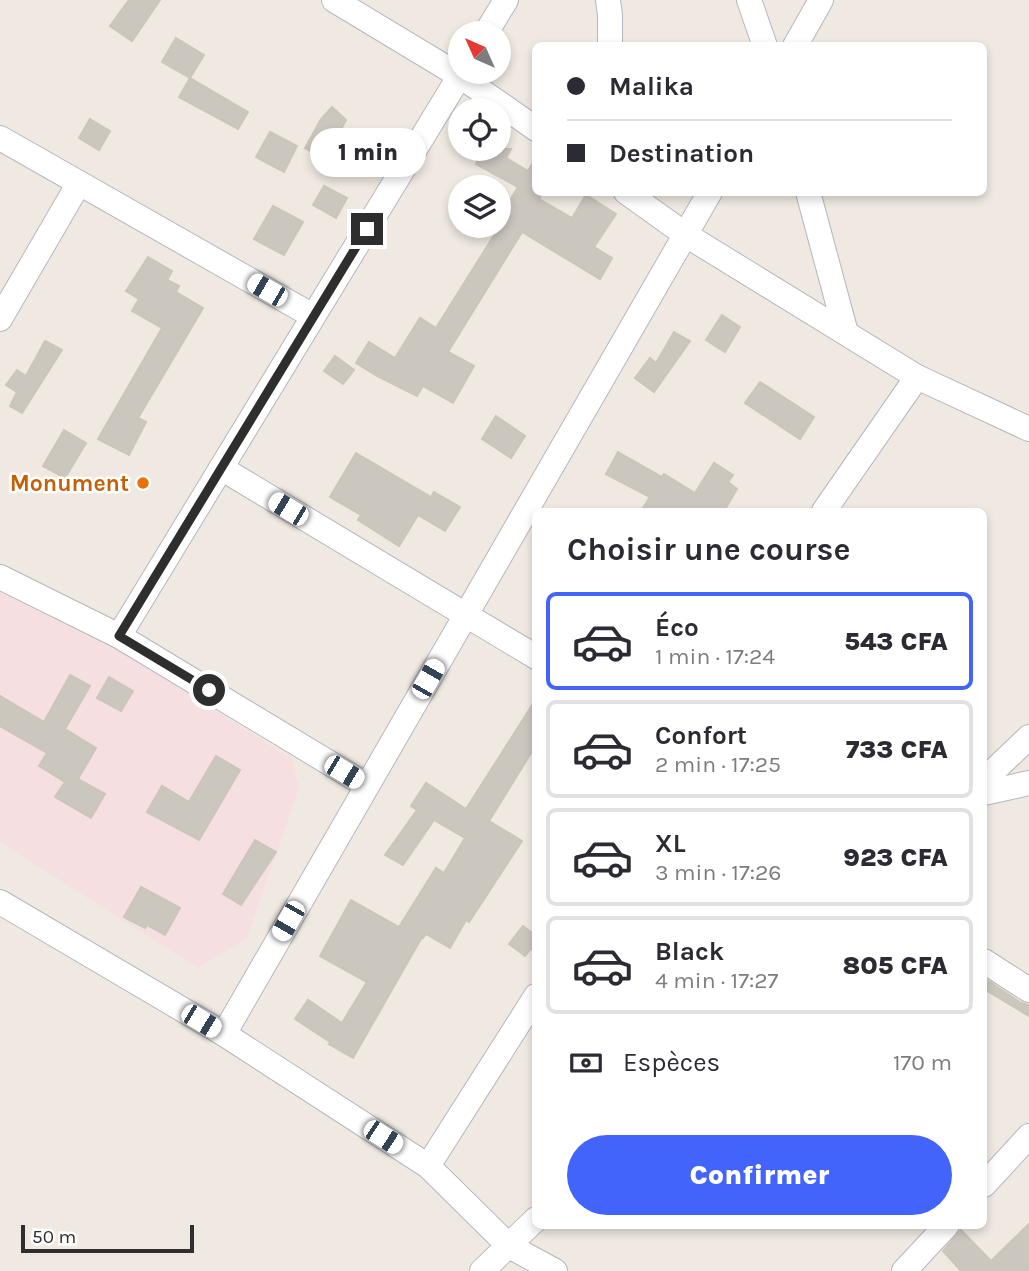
<!DOCTYPE html>
<html lang="fr">
<head>
<meta charset="utf-8">
<style>
  :root { --surface:#fff; --page:#f7f7f7; --text:#2b2b33; --muted:#7c7c81; --line:#e1e1e2; --accent:#4264fb }
  body { margin:0; font-family:Karla,sans-serif; background:var(--page); color:var(--text); height:100vh; display:flex; flex-direction:column; font-size:26px; white-space:nowrap }
  * { box-sizing:border-box; margin:0 }
  p { font-size:23px; color:var(--muted) }
  .icon { flex:none; width:38px; height:38px; fill:none; stroke:currentColor; stroke-width:2; stroke-linecap:round; stroke-linejoin:round }
  .map { position:relative; flex:1; overflow:hidden }
  .sheet { position:absolute; left:532px; top:508px; width:455px; height:721px; display:flex; flex-direction:column; background:var(--surface); border-radius:10px; box-shadow:0 4px 10px #0003 }
  .sheet>* { flex:none }
  .guide { position:absolute; left:532px; top:42px; width:455px; height:154px; border-radius:10px; box-shadow:0 4px 10px #0003; display:grid; align-content:center; height:154px; padding:0 35px; background:var(--surface) }
  .needle { width:46px; rotate:315deg }
  .buttons { position:absolute; left:448px; top:21px; display:grid; gap:14px }
  .buttons a { display:grid; place-items:center; width:63px; height:63px; border-radius:50%; background:var(--surface); box-shadow:0 4px 10px #0003; font-size:35px }
  .scale { position:absolute; left:21px; bottom:18px; width:173px; box-sizing:border-box; padding-left:7px; border:4px solid #2e2e2e; border-top:0; font-size:19px; line-height:24px; white-space:nowrap; color:#2e2e2e; -webkit-text-stroke:5px #fff; paint-order:stroke }
  .end { position:absolute; width:32px; height:32px; margin:-16px; border:9px solid #2e2e2e; background:#fff; box-shadow:0 0 0 4px #fff }
  .from { border-radius:50% }
  .bubble { position:absolute; height:49px; border-radius:24px; background:var(--surface); box-shadow:0 4px 10px #0003; font-size:23px; font-weight:800; line-height:49px; text-align:center }
  .car { position:absolute; width:21px; height:42px; margin:-21px -10px; border-radius:9px; box-shadow:0 0 5px 2px #0007; background:linear-gradient(#fff 24%,#345 0 40%,#fff 0 76%,#345 0 86%,#fff 0) }
  .guide b { display:flex; align-items:center; gap:24px; height:66px; font-size:26px }
  .guide b+b { border-top:2px solid var(--line) }
  .guide i { width:18px; height:18px; background:var(--text) }
  ul { padding:0; list-style:none }
  li { display:flex; align-items:center; gap:21px; height:98px; margin:0 14px 10px; padding:0 21px; border:4px solid var(--line); border-radius:10px }
  li div { flex:1 }
  li b { display:block; font-size:26px }
  li em { font-style:normal; font-weight:800 }
  li.active { border-color:var(--accent) }
  li>.icon { width:63px; height:63px; stroke-width:1.5 }
  h2 { padding:0 35px; font-size:32px; line-height:84px }
  .pay { display:flex; align-items:center; gap:18px; height:77px; padding:0 35px; font-size:26px }
  .pay p { margin-inline-start:auto }
  .action { display:flex; gap:14px; margin-top:auto; padding:14px 35px }
  .action a { flex:1; height:80px; border-radius:42px; background:var(--accent); color:#fff; font-size:28px; font-weight:800; line-height:80px; text-align:center }
  .map>svg:first-child { display:block }
  .medical { fill:#f5dfe0 }
  .building { fill:#cbc7bf; stroke:#cbc5ba; stroke-width:2 }
  .lines { fill:none; stroke-linecap:round; stroke-linejoin:round }
  .minor-casing { stroke:#b4b7c1; stroke-width:26 }
  .minor { stroke:#fff; stroke-width:24 }
  .route { stroke:#2e2e2e; stroke-width:9 }
  .food-dot { fill:#e8710a; stroke:#fff; stroke-width:2.5 }
  .labels { text-anchor:middle; stroke-width:5; stroke-linejoin:round; paint-order:stroke }
  .food-label { font-size:23px; font-weight:bold; fill:#c56008; stroke:#fff; text-anchor:end }
</style>
</head>
<body>
<div class="map">
<svg width="1029" height="1271" viewBox="0 0 1029 1271">
  <rect width="100%" height="100%" fill="#efe9e1"/>
  <polygon class="medical" points="0,574 292,759 299,788 247,938 198,968 0,842"/>
  <g class="building">
    <polygon points="129,0 160,0 132,41 110,26"/>
    <polygon points="176,38 204,55 190,78 162,62"/>
    <polygon points="190,78 248,112 238,129 179,97"/>
    <polygon points="332,107 346,120 325,159 305,148 321,119"/>
    <polygon points="90,119 110,131 99,150 79,138"/>
    <polygon points="270,132 297,146 284,172 256,157"/>
    <polygon points="484,149 511,149 506,158 528,171 536,158 536,192 543,192 539,199 572,218 586,195 616,214 594,247 612,258 600,279 522,232 448,352 474,366 453,403 423,386 417,396 377,376 356,363 369,342 395,358 420,318 436,328 503,221 499,219 518,187 476,164"/>
    <polygon points="324,186 347,198 336,218 313,205"/>
    <polygon points="273,206 303,222 284,255 254,239"/>
    <polygon points="148,257 172,271 167,280 179,286 176,292 203,308 138,418 146,422 129,455 98,439 162,328 132,311 139,299 126,291"/>
    <polygon points="722,315 740,327 725,352 706,340"/>
    <polygon points="674,332 690,341 654,392 635,378 650,358 656,363"/>
    <polygon points="45,341 62,350 22,413 10,406 17,392 6,385 17,370 26,376"/>
    <polygon points="335,356 354,370 343,384 324,371"/>
    <polygon points="760,382 814,417 800,439 745,403"/>
    <polygon points="496,416 525,436 511,458 482,439"/>
    <polygon points="64,430 86,443 65,478 43,466"/>
    <polygon points="618,452 662,477 664,474 695,493 714,463 733,475 728,482 737,489 724,511 641,511 650,497 606,474"/>
    <polygon points="356,453 431,497 434,492 460,507 445,531 418,515 399,546 358,520 361,515 330,497"/>
    <polygon points="70,675 90,686 65,729 96,748 78,779 105,794 91,818 55,797 65,782 39,766 47,753 0,726 0,696 44,722"/>
    <polygon points="109,677 133,691 121,711 97,698"/>
    <polygon points="536,699 536,745 489,821 522,841 469,922 466,920 450,948 426,934 423,938 422,937 353,1058 329,1044 330,1042 295,1019 308,1000 342,1023 367,982 320,956 351,900 399,927 436,868 444,873 465,838 434,820 403,865 385,855 417,810 411,806 426,783 466,809"/>
    <polygon points="216,756 240,770 199,840 147,812 162,786 189,802"/>
    <polygon points="255,840 276,852 241,905 223,894"/>
    <polygon points="141,887 180,908 165,935 147,925 145,928 124,917"/>
    <polygon points="523,926 536,936 536,943 525,956 509,944"/>
    <polygon points="984,978 1021,1003 1029,1005 1029,1016 984,989"/>
    <polygon points="1029,1224 1029,1271 961,1271 943,1251 961,1230 991,1261"/>
  </g>
  <g class="lines">
    <defs>
      <g id="minor">
        <polyline points="334,0 460,76 536,129"/>
        <polyline points="608,0 610,15 610,46"/>
        <polyline points="749,0 765,46"/>
        <polyline points="486,33 506,0"/>
        <polyline points="795,46 821,0"/>
        <polyline points="0,138 313,316"/>
        <polyline points="626,192 686,235 917,377 1029,429"/>
        <polyline points="808,192 846,333"/>
        <polyline points="0,319 79,183"/>
        <polyline points="221,468 536,657"/>
        <polyline points="824,511 917,377"/>
        <polyline points="0,577 119,636 366,785"/>
        <polyline points="119,636 462,72"/>
        <polyline points="984,780 1029,737"/>
        <polyline points="984,793 1029,783"/>
        <polyline points="0,902 224,1034 428,1166 509,1246 555,1271"/>
        <polyline points="984,961 1029,990"/>
        <polyline points="224,1034 710,192"/>
        <polyline points="428,1166 536,996"/>
        <polyline points="984,1185 1029,1136"/>
        <polyline points="482,1271 536,1219"/>
        <polyline points="904,1271 947,1225"/>
      </g>
    </defs>
    <use href="#minor" class="minor-casing"/>
    <use href="#minor" class="minor"/>
  </g>
  <g class="lines">
    <polyline class="route" points="209,690 119,636 367,229"/>
  </g>
  <circle class="food-dot" cx="143" cy="483" r="7"/>
  <g class="labels">
    <g class="food-label">
      <text x="129" y="491">Monument</text>
    </g>
  </g>
</svg>
<div class="buttons">
<a><svg class="needle" viewBox="-14 -14 28 28"><path d="M0-13l5 13h-10z" fill="#e53935"/><path d="M0 13l5-13h-10z" fill="#7c7c81"/></svg></a>
<a><svg class="icon" aria-label="locate" viewBox="0 0 24 24"><circle cx="12" cy="12" r="6"/><path d="M12 2v4M12 18v4M2 12h4M18 12h4"/></svg></a>
<a><svg class="icon" aria-label="layers" viewBox="0 0 24 24"><path d="M12 4l9 5-9 5-9-5zM3 14l9 5 9-5"/></svg></a>
</div>
<div class="scale">50 m</div>
<i class="end from" style="left:209px;top:690px"></i>
<i class="end" style="left:367px;top:229px"></i>
<div class="bubble" style="left:310px;top:128px;width:116px">1 min</div>
<i class="car" style="left:267px;top:290px;rotate:300deg"></i>
<i class="car" style="left:288px;top:509px;rotate:301deg"></i>
<i class="car" style="left:428px;top:679px;rotate:30deg"></i>
<i class="car" style="left:344px;top:772px;rotate:121deg"></i>
<i class="car" style="left:288px;top:921px;rotate:210deg"></i>
<i class="car" style="left:201px;top:1021px;rotate:121deg"></i>
<i class="car" style="left:383px;top:1137px;rotate:123deg"></i>
<div class="guide">
<b><i class="from"></i>Malika</b>
<b><i></i>Destination</b>
</div>
<section class="sheet">
<h2>Choisir une course</h2>
<ul>
<li class="active"><svg class="icon" aria-label="car" viewBox="0 0 24 24"><path d="M5 17H2v-5l4-1 3-4h7l3 4 3 1v5h-3M9 17h6M6 11h13"/><circle cx="7" cy="17" r="2"/><circle cx="17" cy="17" r="2"/></svg><div><b>Éco</b><p>1 min · 17:24</p></div><em>543 CFA</em></li>
<li><svg class="icon" aria-label="car" viewBox="0 0 24 24"><path d="M5 17H2v-5l4-1 3-4h7l3 4 3 1v5h-3M9 17h6M6 11h13"/><circle cx="7" cy="17" r="2"/><circle cx="17" cy="17" r="2"/></svg><div><b>Confort</b><p>2 min · 17:25</p></div><em>733 CFA</em></li>
<li><svg class="icon" aria-label="car" viewBox="0 0 24 24"><path d="M5 17H2v-5l4-1 3-4h7l3 4 3 1v5h-3M9 17h6M6 11h13"/><circle cx="7" cy="17" r="2"/><circle cx="17" cy="17" r="2"/></svg><div><b>XL</b><p>3 min · 17:26</p></div><em>923 CFA</em></li>
<li><svg class="icon" aria-label="car" viewBox="0 0 24 24"><path d="M5 17H2v-5l4-1 3-4h7l3 4 3 1v5h-3M9 17h6M6 11h13"/><circle cx="7" cy="17" r="2"/><circle cx="17" cy="17" r="2"/></svg><div><b>Black</b><p>4 min · 17:27</p></div><em>805 CFA</em></li>
</ul>
<div class="pay"><svg class="icon" aria-label="cash" viewBox="0 0 24 24"><path d="M3 7h18v10H3z"/><circle cx="12" cy="12" r="2"/></svg>Espèces<p>170 m</p></div>
<div class="action"><a>Confirmer</a></div>
</section>
</div>
</body>
</html>
